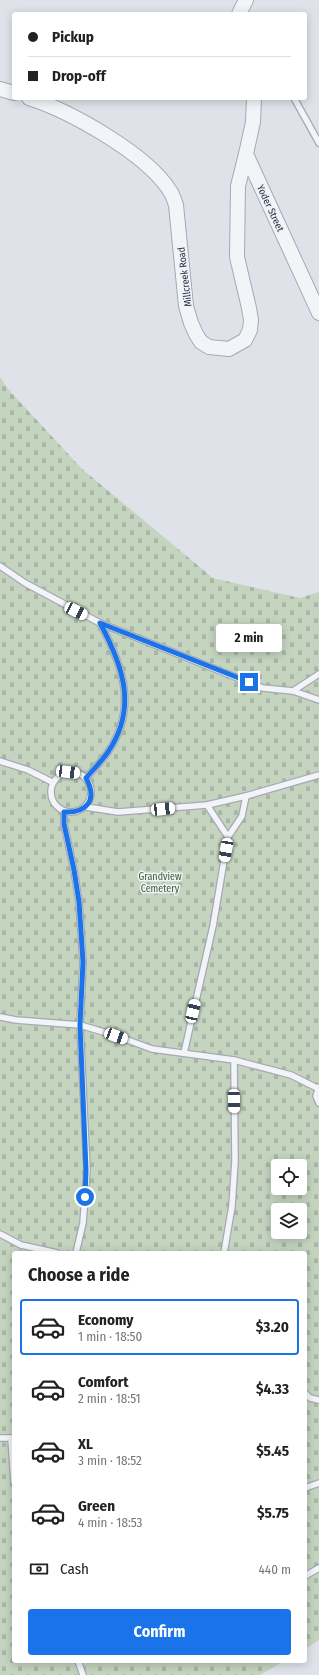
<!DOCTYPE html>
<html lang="en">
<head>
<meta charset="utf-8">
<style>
  :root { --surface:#fff; --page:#f2f2f2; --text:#222; --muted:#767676; --line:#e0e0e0; --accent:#1a73e8 }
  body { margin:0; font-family:"Fira Sans Condensed",sans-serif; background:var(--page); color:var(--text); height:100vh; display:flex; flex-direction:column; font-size:15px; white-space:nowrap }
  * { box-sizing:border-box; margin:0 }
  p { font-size:13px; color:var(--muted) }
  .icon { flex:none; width:22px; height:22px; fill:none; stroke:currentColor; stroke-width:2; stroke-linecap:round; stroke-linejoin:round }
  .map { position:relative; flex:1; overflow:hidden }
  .drawer { position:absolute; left:12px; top:1251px; width:295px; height:412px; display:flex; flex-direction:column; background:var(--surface); border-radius:4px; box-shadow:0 2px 10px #0003 }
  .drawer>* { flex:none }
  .banner { position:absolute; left:12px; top:12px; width:295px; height:88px; border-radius:4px; box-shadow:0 2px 10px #0003; display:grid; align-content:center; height:88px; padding:0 16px; background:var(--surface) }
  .tools { position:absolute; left:271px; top:1159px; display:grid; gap:8px }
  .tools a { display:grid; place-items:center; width:36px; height:36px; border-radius:4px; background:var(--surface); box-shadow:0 2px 10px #0003; font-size:20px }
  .end { position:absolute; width:18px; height:18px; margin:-9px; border:5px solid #1a73e8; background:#fff; box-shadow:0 0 0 2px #fff }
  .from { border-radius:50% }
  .bubble { position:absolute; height:28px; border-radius:4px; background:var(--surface); box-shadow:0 2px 10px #0003; font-size:13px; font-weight:700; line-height:28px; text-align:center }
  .car { position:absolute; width:12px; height:24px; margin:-12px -6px; border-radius:5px; box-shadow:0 0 3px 1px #0007; background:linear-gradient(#fff 24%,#345 0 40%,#fff 0 76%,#345 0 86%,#fff 0) }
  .banner b { display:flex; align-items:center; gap:14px; height:38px; font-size:15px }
  .banner b+b { border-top:1px solid var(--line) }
  .banner i { width:10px; height:10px; background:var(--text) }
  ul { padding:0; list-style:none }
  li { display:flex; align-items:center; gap:12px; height:56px; margin:0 8px 6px; padding:0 8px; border:2px solid transparent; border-radius:4px }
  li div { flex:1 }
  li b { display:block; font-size:15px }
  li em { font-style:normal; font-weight:700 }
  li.selected { border-color:var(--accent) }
  li>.icon { width:36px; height:36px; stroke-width:1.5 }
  h2 { padding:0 16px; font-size:18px; line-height:48px }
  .pay { display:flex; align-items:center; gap:10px; height:44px; padding:0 16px; font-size:15px }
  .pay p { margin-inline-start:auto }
  .action { display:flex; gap:8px; margin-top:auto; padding:8px 16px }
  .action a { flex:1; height:46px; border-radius:4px; background:var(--accent); color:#fff; font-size:16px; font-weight:700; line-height:46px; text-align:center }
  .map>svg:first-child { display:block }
  .cemetery { fill:url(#cemetery-stones); fill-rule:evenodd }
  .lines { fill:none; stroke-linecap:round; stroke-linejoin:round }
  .service-casing { stroke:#a4aab4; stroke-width:8 }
  .tertiary-casing { stroke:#a4aab4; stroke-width:16 }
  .service { stroke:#f2f4f7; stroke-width:5.5 }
  .tertiary { stroke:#f2f4f7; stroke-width:14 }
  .route { stroke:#1a73e8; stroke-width:5 }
  .labels { text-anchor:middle; stroke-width:3; stroke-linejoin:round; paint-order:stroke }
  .street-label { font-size:10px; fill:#273042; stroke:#eff2f7 }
  .park-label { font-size:10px; fill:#3a5f33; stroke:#eff2f7 }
</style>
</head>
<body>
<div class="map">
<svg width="319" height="1675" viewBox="0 0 319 1675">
  <defs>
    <pattern id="cemetery-stones" width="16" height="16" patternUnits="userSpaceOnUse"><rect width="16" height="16" fill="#c4d4bf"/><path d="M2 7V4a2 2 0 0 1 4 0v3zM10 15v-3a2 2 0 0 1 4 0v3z" fill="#a8b6a5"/></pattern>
  </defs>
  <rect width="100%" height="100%" fill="#dfe3e9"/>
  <path class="cemetery" d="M0,377L8,389L82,469L213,578L300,598L319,592V1640L305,1649V1253H14V1661H284L260,1675H0ZM278,1166H300V1188H278ZM278,1210H300V1232H278Z"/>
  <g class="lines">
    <defs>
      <g id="service">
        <polyline points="294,98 319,143"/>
        <polyline points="0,566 25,583 100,623 263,688 293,691 319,700"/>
        <polyline points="293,691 319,674"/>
        <polyline points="0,761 28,770 52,782"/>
        <circle cx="71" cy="792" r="20"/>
        <path d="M86,778C93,770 101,762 108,752C138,708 123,666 100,623"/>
        <polyline points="207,805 228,837"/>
        <polyline points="86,807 118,812 207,805 246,796 319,775"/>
        <polyline points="64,812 64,824 74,870 79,902 83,962 80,1025 87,1170 83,1223 76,1253"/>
        <polyline points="0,1017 16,1020 80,1025 117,1036 152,1049 234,1060 291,1075 317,1088"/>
        <polyline points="184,1053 213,926 228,837 242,816 246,796"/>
        <polyline points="319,1087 316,1096 319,1103"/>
        <polyline points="0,1234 21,1245 57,1253"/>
        <polyline points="224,1253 232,1206 235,1161 234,1060"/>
        <polyline points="305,1393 310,1398 319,1400"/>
        <polyline points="0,1438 14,1438"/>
        <polyline points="11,1438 14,1482"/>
        <polyline points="305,1488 319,1483"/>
        <polyline points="305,1576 319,1568"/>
        <polyline points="78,1661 83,1675"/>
      </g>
      <g id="tertiary">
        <polyline points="239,14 246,0"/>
        <polyline points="0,89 14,93"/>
        <path d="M29,98C70,111 147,154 170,191C173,195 174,200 176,205L186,306L191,323L196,334L201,342L209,347L229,349L245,340L250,330L251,320L249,308L237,257L238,186L246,154"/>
        <polyline points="254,98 253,122 246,154 319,313"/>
      </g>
    </defs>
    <use href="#service" class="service-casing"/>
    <use href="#tertiary" class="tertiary-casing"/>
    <use href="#service" class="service"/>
    <use href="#tertiary" class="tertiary"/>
  </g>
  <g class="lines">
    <path class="route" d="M85,1197L86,1170L80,1025L83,962L79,902L74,870L64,824V812C87,813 98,800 86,778C93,770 101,762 108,752C138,708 123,666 100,623L249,682"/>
  </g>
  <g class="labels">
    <g class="street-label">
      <text transform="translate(271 208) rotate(65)" y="4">Yoder Street</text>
      <text transform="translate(184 277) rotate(-97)" y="4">Millcreek Road</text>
    </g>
    <g class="park-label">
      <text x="160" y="880">Grandview<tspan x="160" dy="12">Cemetery</tspan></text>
    </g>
  </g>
</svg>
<div class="tools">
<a><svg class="icon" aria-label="locate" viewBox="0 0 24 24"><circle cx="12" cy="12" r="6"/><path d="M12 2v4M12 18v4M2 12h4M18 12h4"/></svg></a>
<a><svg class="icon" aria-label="layers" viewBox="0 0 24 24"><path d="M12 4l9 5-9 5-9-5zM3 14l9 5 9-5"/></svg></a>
</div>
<i class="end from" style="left:85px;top:1197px"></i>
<i class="end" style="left:249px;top:682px"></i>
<div class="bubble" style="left:216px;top:624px;width:66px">2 min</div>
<i class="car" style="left:76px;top:611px;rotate:116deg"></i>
<i class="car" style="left:68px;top:772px;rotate:97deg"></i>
<i class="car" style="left:163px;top:809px;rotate:84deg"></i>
<i class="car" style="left:226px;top:850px;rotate:190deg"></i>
<i class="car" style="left:193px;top:1011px;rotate:13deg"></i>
<i class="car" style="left:116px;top:1036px;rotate:110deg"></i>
<i class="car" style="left:234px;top:1101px;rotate:179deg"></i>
<div class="banner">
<b><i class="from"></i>Pickup</b>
<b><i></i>Drop-off</b>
</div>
<section class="drawer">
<h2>Choose a ride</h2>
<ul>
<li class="selected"><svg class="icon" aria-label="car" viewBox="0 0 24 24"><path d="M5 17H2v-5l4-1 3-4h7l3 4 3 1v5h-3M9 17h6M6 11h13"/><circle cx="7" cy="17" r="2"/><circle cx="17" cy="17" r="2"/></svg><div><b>Economy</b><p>1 min · 18:50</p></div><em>$3.20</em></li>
<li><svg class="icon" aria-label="car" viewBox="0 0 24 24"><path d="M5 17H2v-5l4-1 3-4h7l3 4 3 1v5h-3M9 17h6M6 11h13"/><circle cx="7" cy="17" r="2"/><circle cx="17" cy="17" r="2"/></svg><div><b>Comfort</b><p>2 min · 18:51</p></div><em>$4.33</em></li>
<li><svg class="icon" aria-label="car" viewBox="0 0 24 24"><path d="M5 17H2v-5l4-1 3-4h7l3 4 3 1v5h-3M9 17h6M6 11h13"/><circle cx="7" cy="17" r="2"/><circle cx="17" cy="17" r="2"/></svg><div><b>XL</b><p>3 min · 18:52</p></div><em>$5.45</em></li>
<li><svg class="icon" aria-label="car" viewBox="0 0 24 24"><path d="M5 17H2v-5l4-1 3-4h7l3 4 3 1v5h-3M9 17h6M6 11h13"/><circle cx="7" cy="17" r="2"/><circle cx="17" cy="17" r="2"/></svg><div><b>Green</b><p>4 min · 18:53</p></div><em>$5.75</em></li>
</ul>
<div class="pay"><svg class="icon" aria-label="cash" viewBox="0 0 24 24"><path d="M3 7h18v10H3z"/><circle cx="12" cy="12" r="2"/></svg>Cash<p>440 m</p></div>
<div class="action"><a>Confirm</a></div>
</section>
</div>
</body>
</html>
